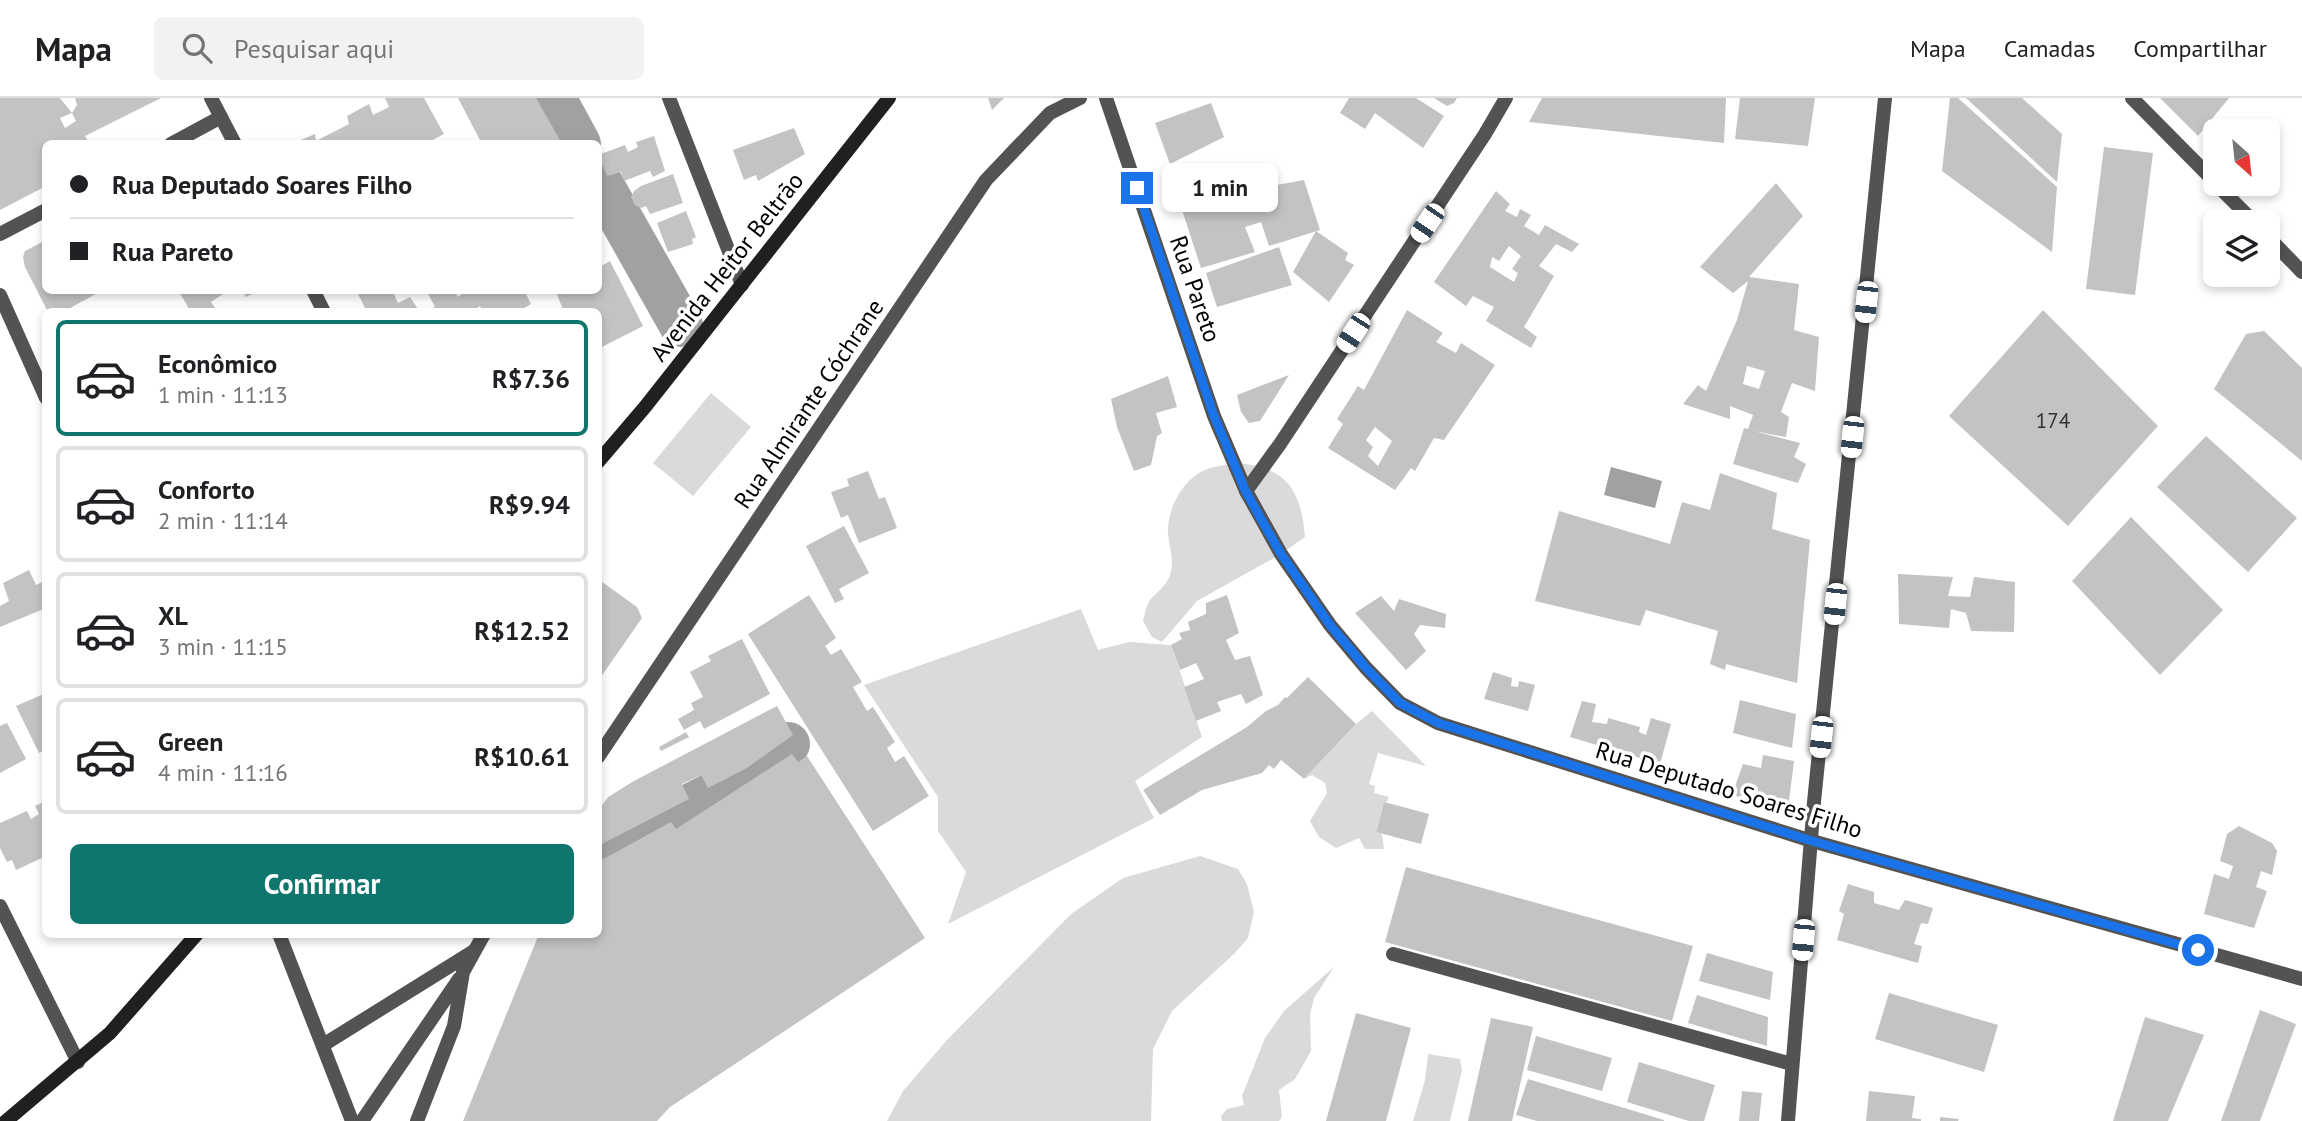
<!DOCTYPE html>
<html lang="pt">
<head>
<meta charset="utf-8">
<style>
  :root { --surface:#fff; --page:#f2f2f2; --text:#202124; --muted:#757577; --line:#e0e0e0; --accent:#0f766e }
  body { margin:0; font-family:"PT Sans",sans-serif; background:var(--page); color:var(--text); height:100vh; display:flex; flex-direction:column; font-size:26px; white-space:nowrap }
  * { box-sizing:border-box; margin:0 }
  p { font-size:23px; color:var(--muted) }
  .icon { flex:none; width:38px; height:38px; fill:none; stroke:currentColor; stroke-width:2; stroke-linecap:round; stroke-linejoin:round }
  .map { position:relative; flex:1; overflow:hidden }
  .sheet { position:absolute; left:42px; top:210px; width:560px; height:630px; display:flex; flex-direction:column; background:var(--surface); border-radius:10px; box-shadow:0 4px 10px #0003 }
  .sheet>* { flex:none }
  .hud { position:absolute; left:42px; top:42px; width:560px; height:154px; border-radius:10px; box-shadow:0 4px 10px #0003; display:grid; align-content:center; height:154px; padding:0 28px; background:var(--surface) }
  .needle { width:46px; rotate:153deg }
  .tools { position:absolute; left:2203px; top:21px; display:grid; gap:14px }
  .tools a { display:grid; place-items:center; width:77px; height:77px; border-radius:10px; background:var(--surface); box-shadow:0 4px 10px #0003; font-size:35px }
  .end { position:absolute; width:32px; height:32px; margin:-16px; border:9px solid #1a73e8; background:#fff; box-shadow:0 0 0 4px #fff }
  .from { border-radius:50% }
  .bubble { position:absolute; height:49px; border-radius:10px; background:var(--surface); box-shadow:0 4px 10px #0003; font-size:23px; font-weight:600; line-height:49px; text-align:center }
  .car { position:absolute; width:21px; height:42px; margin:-21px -10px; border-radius:9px; box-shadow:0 0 5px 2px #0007; background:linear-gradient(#fff 24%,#345 0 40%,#fff 0 76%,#345 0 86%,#fff 0) }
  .hud b { display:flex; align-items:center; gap:24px; height:66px; font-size:26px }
  .hud b+b { border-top:2px solid var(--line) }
  .hud i { width:18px; height:18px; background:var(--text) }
  ul { padding:12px 0 0; list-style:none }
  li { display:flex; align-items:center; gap:21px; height:116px; margin:0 14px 10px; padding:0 14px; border:4px solid var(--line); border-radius:10px }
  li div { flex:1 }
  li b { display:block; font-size:26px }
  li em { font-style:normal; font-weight:600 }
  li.selected { border-color:var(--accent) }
  li>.icon { width:63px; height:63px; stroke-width:1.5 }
  .cta { display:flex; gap:14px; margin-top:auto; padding:14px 28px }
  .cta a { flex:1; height:80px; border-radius:10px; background:var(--accent); color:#fff; font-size:28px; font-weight:600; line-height:80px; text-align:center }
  header { display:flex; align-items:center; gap:42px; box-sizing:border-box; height:98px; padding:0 35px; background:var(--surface); border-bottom:2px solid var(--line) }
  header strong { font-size:33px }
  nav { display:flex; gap:38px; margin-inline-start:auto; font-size:24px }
  .search { width:490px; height:63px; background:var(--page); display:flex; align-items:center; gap:18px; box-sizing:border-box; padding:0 24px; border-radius:10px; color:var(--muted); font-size:26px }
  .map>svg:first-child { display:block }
  .green { fill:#dadada }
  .water { fill:#a1a1a1 }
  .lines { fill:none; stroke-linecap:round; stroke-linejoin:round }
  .river { stroke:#a1a1a1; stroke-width:44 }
  .building { fill:#c3c3c3; fill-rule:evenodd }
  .minor { stroke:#535353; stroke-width:14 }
  .tertiary { stroke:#535353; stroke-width:14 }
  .secondary { stroke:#202020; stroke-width:14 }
  .route { stroke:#1a73e8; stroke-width:9 }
  .labels { text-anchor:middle; stroke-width:7; stroke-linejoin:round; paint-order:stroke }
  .number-label { font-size:21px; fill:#313131 }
  .street-label { font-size:24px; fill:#000; stroke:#fff }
</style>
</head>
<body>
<header>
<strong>Mapa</strong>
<div class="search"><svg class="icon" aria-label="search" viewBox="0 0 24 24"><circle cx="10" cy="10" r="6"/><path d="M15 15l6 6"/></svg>Pesquisar aqui</div>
<nav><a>Mapa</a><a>Camadas</a><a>Compartilhar</a></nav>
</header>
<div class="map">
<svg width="2302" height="1023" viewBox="0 0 2302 1023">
  <rect width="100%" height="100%" fill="#fff"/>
  <g class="green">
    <polygon points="711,295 751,329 693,398 653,365"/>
    <path d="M1237,365C1286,369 1301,391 1305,439L1281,456L1197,503L1162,544L1152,539L1143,523C1145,516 1146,508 1150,502C1157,494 1166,488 1170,477C1175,462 1169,449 1168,435C1167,411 1183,381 1205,372C1214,368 1226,367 1237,365Z"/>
    <polygon points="1081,511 1098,552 1129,544 1171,547 1202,639 1135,683 1154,720 948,826 966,774 938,733 938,699 864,587"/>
    <polygon points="1372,613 1426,668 1378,655 1369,686 1375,688 1374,695 1389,699 1387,704 1384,704 1376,733 1382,736 1384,751 1365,751 1359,740 1336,750 1319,739 1310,723 1327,695 1325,685 1312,677 1304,681 1356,626"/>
    <polygon points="1200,758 1238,771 1247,786 1254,814 1248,840 1235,855 1172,913 1153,951 1151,1023 887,1023 903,993 947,942 1071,816 1123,780"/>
    <polygon points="1334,869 1314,900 1310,916 1311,953 1295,981 1279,992 1282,1019 1279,1023 1222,1023 1221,1018 1227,1011 1244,1007 1242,998 1265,940 1284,913"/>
    <polygon points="1428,956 1460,961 1462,972 1450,1023 1413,1023 1425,982"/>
  </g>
  <polygon class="water" points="1611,369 1662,383 1655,410 1604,397"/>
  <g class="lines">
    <g class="river">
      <polyline points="554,0 579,46"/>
      <polyline points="598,80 681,227"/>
      <polyline points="598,755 732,686 788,646"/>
    </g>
  </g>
  <g class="building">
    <polygon points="0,0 60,0 72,15 60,20 65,30 76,23 72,15 77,7 75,0 161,0 85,38 90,46 46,46 46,88 0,112"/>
    <polygon points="385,0 424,0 444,36 425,46 411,46 408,42 399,46 291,46 315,36 316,43 349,26 347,18 369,6 373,17 389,9"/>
    <polygon points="458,0 536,0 561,44 482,46"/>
    <polygon points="988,0 1004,0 992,12"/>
    <polygon points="1349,0 1416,0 1444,18 1423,50 1375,15 1365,31 1340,15"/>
    <polygon points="1434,0 1457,0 1454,5 1447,8"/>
    <polygon points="1542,0 1726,0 1724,45 1529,24"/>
    <polygon points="1740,0 1815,0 1808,48 1735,41"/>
    <polygon points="1950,0 1958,0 2057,89 2052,154 1942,73"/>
    <polygon points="1966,0 2022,0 2062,36 2057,84"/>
    <polygon points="2160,0 2229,0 2198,38"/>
    <polygon points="1211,5 1224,39 1170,66 1155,25"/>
    <polygon points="794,30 805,56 758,83 756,77 744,82 733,52"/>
    <polygon points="654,38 665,73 653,79 650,73 624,83 621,74 607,78 598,57 625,47 628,54 638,49 636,44"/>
    <polygon points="2104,49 2153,55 2135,197 2086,191"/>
    <polygon points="673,76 683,105 650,116 646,108 641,110 635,107 631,99 634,93 641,88"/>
    <polygon points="1304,82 1320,132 1269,148 1261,124 1245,129 1255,154 1201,170 1182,112 1236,95 1242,114 1257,112 1249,92"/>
    <path d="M1776,85L1803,118L1749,179L1799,186L1794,232L1819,239L1815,293L1792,285L1781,314L1789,319L1786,339L1754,333L1800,345L1794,359L1806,366L1798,385L1733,366L1744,330L1748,331L1753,317L1730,308V321L1683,306L1698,287L1706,293L1737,222L1748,183L1733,195L1700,169ZM1747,268L1765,273L1759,291L1743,286Z"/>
    <path d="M1496,93L1510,106L1505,113L1517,119L1520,111L1531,117L1524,128L1539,137L1545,127L1579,146L1572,154L1556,146L1539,168L1554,178L1524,229L1537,239L1531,250L1486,223L1494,209L1473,198L1466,208L1434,184ZM1509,148L1521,158L1512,171L1518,175L1514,184L1490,169L1492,159L1499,163Z"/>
    <polygon points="686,113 696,139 692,141 693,146 668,154 657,125"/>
    <polygon points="1316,133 1348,155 1345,162 1354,167 1329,204 1293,174"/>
    <polygon points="46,142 46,192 103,192 63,214 48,214 25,169 23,159 25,153"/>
    <polygon points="1279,149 1292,187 1217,209 1206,175"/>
    <polygon points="610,163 643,228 598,251 598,214 564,214 556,194 598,192 598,170"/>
    <polygon points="178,192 229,192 211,204 218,214 191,214"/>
    <polygon points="242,192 261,192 246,199"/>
    <polygon points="356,192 392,192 398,205 410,199 420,214 367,214"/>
    <polygon points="426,192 454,192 458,199 467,192 524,192 531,206 518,214 483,214 480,208 471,214 424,214 435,209"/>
    <path d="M1407,212L1443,235L1436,244L1456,255L1461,245L1495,267L1444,342L1434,340L1415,373L1411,370L1395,392L1328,350L1343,326L1337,321L1358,288L1364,292ZM1375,329L1392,343L1378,368L1368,358L1373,349L1366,342Z"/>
    <polygon points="2043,212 2158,328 2068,428 1949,318"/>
    <polygon points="2264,233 2302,270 2302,363 2214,291 2246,236"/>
    <polygon points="1289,277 1260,323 1249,325 1241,314 1237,297"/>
    <polygon points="1168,278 1177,309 1156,315 1162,335 1157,338 1151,367 1134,373 1117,329 1111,301"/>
    <polygon points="2206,338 2297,420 2248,474 2157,389"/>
    <polygon points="868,373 879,401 885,399 897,430 859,445 848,417 841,420 831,394 849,388 847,381"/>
    <polygon points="1720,375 1777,395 1772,431 1810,442 1797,585 1726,566 1725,572 1710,566 1718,533 1646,512 1640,528 1535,503 1559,413 1670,446 1682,404 1710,412"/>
    <polygon points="2131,419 2223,512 2160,577 2072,483"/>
    <polygon points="844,428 869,475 839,491 844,501 835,505 806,448"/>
    <polygon points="29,472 36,487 46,482 46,510 0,529 0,508 9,503 3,485"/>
    <polygon points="1898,476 1953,479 1948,498 1970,499 1974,479 2015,484 2014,534 1971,533 1966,515 1951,511 1949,530 1899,526"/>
    <polygon points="598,481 637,509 642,520 598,583"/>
    <polygon points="809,497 836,540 825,548 831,557 841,551 862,584 853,589 867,613 873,609 895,644 887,650 895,664 904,658 929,698 873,733 748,536"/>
    <polygon points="1227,497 1239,535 1226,542 1235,562 1250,558 1263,597 1246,606 1241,596 1217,604 1221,613 1196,623 1184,589 1204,581 1196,565 1180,572 1171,547 1182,541 1179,535 1190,532 1188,524 1206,516 1206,505"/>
    <polygon points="1381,498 1394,513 1399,501 1446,516 1445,530 1420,527 1414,536 1426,553 1406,572 1355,515"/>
    <polygon points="742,541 770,596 704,631 700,623 684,632 678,621 694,612 691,605 703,599 690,574 711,563 708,558"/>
    <polygon points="1493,574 1512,580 1511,588 1518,589 1519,583 1535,587 1528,613 1484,601"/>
    <polygon points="1308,579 1356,626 1304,681 1281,662 1274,671 1269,667 1262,675 1202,692 1160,717 1143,692 1247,629 1266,613 1278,607 1285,599 1287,600"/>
    <polygon points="46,595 46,652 39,655 16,608"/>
    <polygon points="1740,602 1796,616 1792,650 1733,635"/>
    <polygon points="1582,603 1596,606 1592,624 1607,626 1608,620 1640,629 1639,634 1646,637 1651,620 1671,626 1660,666 1570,639"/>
    <polygon points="777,608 793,637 747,670 708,690 701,677 682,686 689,701 598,748 598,713 608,699 634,683"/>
    <polygon points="7,625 26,661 0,675 0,628"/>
    <polygon points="686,634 689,639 661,653 659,649"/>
    <polygon points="792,656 798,664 807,658 925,840 670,1009 657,1023 463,1023 539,836 598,836 598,764 671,724 676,731"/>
    <polygon points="1763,657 1794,663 1789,703 1782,710 1732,697 1743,666 1761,670"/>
    <polygon points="44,704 46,708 46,747 43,748 46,758 16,772 12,762 7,764 0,750 0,725 27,713 31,721 39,716 35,708"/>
    <polygon points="1384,704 1429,716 1421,746 1376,734"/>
    <polygon points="2239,728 2272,745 2277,753 2272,777 2261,773 2256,789 2267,793 2254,830 2204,816 2214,776 2229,781 2233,768 2220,763 2227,736"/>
    <polygon points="1406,769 1693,848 1672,923 1385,844"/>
    <polygon points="1848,786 1874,794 1874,805 1899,812 1905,802 1933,810 1928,826 1921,825 1914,846 1922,848 1918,865 1837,842 1844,816 1839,813"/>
    <polygon points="1707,855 1773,874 1770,902 1699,883"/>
    <polygon points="1889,895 1998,927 1984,974 1875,941"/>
    <polygon points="1697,897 1768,919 1767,948 1688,925"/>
    <polygon points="2260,912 2296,926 2260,1023 2221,1023"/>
    <polygon points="1356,915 1411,930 1386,1023 1326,1023"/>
    <polygon points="2145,919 2204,937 2168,1023 2113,1023"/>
    <polygon points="1491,920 1533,929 1512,1023 1468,1023"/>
    <polygon points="1536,938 1612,960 1602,993 1527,972"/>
    <polygon points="1639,964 1715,987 1704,1023 1689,1023 1627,1004"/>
    <polygon points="1528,981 1664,1022 1664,1023 1537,1023 1516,1017"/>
    <polygon points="1742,993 1762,995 1759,1023 1739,1023"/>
    <polygon points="1869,993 1915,998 1912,1020 1921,1021 1921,1023 1866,1023"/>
    <polygon points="1940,1019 1959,1021 1958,1023 1940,1023"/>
  </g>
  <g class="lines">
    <g class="minor">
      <polyline points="211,0 235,46"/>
      <polyline points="669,0 742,187"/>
      <polyline points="1106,0 1214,318 1246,393 1281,456 1330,527 1366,570 1400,605 1438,625 1812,743 2302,881"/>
      <polyline points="2132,0 2216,85"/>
      <polyline points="171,46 221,19"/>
      <polyline points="2216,86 2254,124"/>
      <polyline points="0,136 46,112"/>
      <polyline points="2268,139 2302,174"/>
      <polyline points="313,192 324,214"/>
      <polyline points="0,197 46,300"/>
      <polyline points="1246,393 1280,346 1485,36 1506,0"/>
      <polyline points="0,808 78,964"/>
      <polyline points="279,836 352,1023"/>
      <polyline points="1393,856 1792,966"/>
      <polyline points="323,947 474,853"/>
    </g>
    <g class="tertiary">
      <polyline points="598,659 986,82 1050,15 1080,0"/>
      <polyline points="362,1023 459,881"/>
      <polyline points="417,1023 454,928 463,874 484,836"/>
      <polyline points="1788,1023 1814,704 1885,0"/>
    </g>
    <g class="secondary">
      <polyline points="598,364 645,309 889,0"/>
      <polyline points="6,1023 110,935 197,836"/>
    </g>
  </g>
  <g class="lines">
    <polyline class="route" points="1137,90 1214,318 1246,394 1269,435 1281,456 1330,527 1366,570 1400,605 1438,625 1812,743 2198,852"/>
  </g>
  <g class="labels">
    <g class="number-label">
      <text x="2053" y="330">174</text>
    </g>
    <g class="street-label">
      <text transform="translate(727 169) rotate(-52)" y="8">Avenida Heitor Beltrão</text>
      <text transform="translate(1195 191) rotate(71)" y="8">Rua Pareto</text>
      <text transform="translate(809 306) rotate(-56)" y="8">Rua Almirante Cóchrane</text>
      <text transform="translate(1729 692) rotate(17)" y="8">Rua Deputado Soares Filho</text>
    </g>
  </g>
</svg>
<div class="tools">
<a><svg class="needle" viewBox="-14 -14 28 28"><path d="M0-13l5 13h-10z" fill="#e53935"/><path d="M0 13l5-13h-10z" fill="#757577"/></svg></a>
<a><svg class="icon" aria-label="layers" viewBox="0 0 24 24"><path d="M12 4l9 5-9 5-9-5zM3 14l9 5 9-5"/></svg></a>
</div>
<i class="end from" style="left:2198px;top:852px"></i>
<i class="end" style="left:1137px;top:90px"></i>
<div class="bubble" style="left:1162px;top:65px;width:116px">1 min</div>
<i class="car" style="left:1427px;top:125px;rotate:214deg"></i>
<i class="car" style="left:1866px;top:204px;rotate:186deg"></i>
<i class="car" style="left:1353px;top:235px;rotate:213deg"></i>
<i class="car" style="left:1852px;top:339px;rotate:186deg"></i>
<i class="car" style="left:1835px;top:506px;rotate:186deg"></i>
<i class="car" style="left:1821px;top:639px;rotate:186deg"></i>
<i class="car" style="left:1803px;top:842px;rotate:185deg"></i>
<div class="hud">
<b><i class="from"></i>Rua Deputado Soares Filho</b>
<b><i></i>Rua Pareto</b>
</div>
<section class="sheet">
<ul>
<li class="selected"><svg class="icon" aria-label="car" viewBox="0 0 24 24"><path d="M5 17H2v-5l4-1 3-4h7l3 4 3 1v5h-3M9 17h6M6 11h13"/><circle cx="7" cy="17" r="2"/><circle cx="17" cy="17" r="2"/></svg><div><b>Econômico</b><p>1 min · 11:13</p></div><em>R$7.36</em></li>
<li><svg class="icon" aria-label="car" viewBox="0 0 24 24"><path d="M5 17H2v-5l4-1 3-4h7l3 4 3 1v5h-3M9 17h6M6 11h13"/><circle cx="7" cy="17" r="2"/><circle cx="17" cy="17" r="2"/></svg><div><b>Conforto</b><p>2 min · 11:14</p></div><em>R$9.94</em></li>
<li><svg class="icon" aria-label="car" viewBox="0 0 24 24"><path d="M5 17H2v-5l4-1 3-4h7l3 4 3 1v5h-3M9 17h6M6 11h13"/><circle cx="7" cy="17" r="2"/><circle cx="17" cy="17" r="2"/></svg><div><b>XL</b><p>3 min · 11:15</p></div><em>R$12.52</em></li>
<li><svg class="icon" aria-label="car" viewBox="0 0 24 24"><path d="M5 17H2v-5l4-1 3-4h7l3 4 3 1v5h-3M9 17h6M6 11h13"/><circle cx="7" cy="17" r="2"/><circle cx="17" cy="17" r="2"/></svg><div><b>Green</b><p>4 min · 11:16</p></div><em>R$10.61</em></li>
</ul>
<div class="cta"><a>Confirmar</a></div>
</section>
</div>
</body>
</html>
